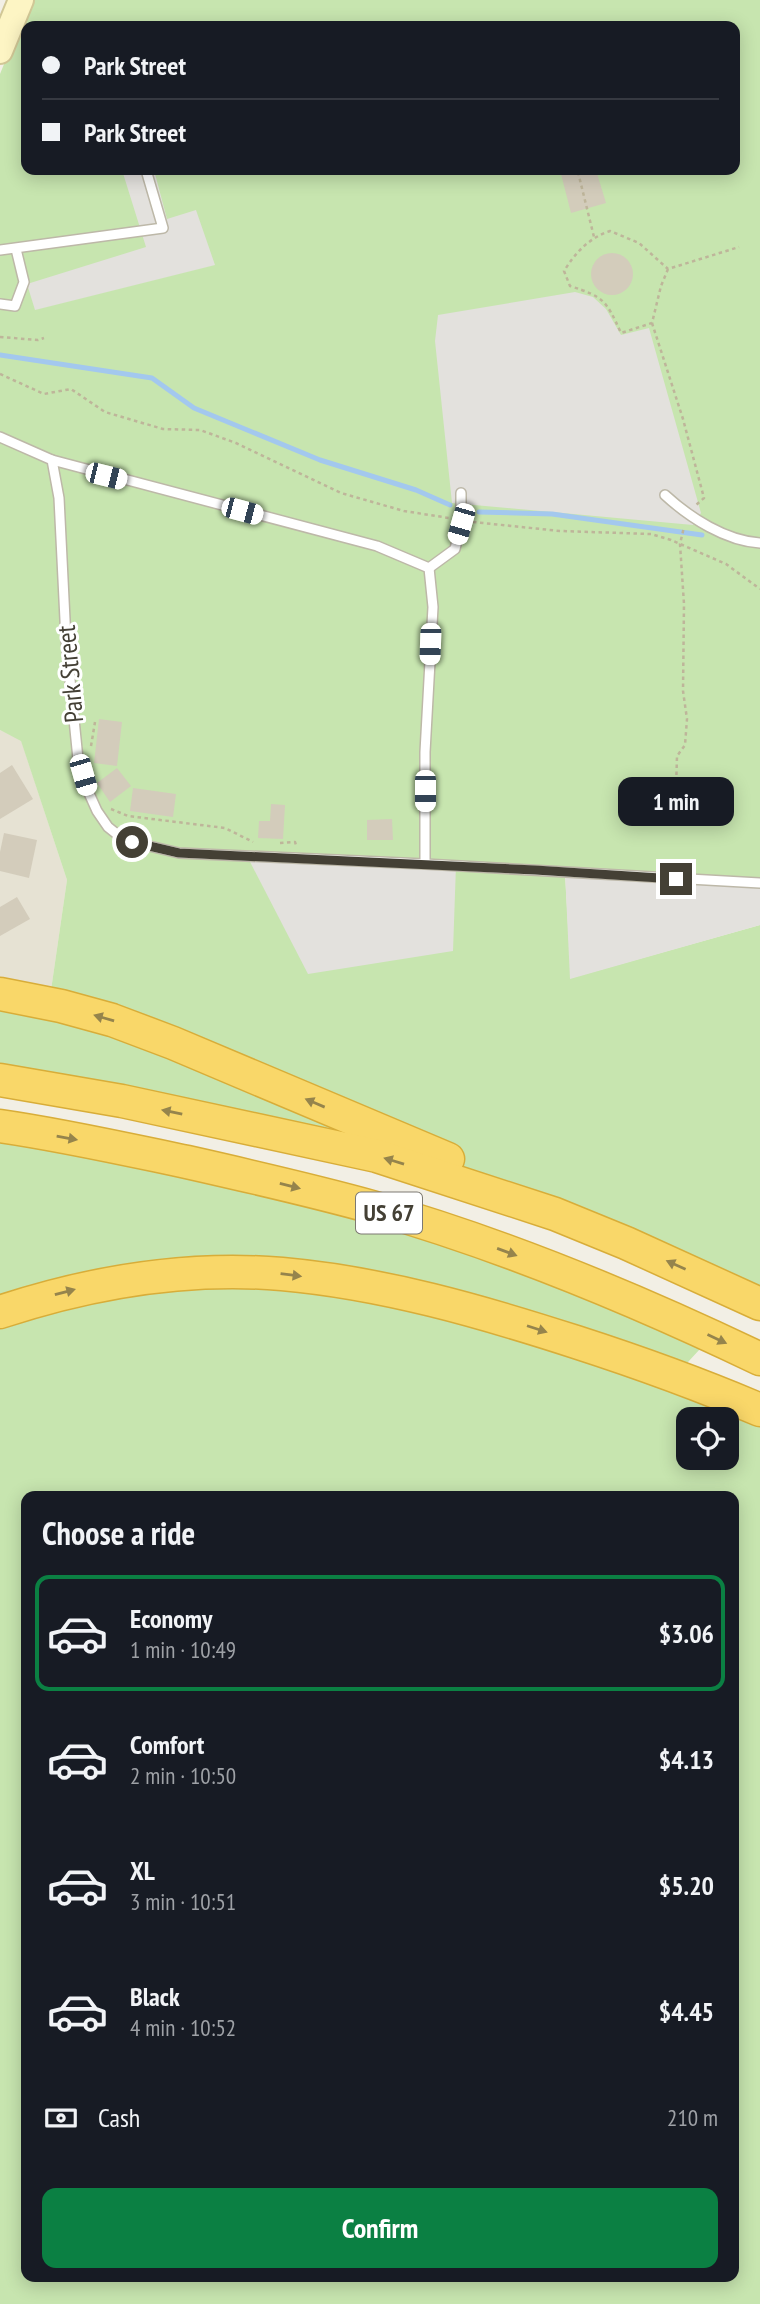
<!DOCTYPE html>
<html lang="en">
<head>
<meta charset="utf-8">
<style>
  :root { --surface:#171b24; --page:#20242c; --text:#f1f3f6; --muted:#9ea1a6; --line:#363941; --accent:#0b8043 }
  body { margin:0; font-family:"PT Sans Narrow",sans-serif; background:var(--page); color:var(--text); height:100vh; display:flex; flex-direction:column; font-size:26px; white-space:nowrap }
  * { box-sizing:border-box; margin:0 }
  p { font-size:23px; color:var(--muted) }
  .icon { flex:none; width:38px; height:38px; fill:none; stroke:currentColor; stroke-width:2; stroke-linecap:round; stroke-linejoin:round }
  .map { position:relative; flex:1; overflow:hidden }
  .sheet { position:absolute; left:21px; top:1491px; width:718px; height:791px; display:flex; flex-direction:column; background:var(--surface); border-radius:14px; box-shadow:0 4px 18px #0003 }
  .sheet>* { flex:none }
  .guide { position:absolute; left:21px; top:21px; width:719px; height:154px; border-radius:14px; box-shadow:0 4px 18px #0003; display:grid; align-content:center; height:154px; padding:0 21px; background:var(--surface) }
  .tools { position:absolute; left:676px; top:1407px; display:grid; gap:14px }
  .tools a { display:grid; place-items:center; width:63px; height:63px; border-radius:14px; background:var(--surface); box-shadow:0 4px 18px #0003; font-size:35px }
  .end { position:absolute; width:32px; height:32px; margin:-16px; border:9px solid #444035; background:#fff; box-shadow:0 0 0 4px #fff }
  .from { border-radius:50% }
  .bubble { position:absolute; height:49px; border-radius:14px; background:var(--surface); box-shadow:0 4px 18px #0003; font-size:23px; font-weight:800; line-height:49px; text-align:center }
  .car { position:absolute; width:21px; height:42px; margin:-21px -10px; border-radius:9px; box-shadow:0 0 5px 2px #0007; background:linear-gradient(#fff 24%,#345 0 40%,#fff 0 76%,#345 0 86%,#fff 0) }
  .guide b { display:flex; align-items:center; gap:24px; height:66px; font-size:26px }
  .guide b+b { border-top:2px solid var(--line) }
  .guide i { width:18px; height:18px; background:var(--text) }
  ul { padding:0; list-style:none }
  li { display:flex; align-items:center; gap:21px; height:116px; margin:0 14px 10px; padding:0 7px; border:4px solid transparent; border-radius:14px }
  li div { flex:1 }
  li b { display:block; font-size:26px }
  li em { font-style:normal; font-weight:800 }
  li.active { border-color:var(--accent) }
  li>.icon { width:63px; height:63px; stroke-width:1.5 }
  h2 { padding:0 21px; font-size:32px; line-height:84px }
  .pay { display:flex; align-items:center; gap:18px; height:77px; padding:0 21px; font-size:26px }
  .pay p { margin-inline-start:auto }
  .cta { display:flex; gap:14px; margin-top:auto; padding:14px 21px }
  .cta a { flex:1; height:80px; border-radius:14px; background:var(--accent); color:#fff; font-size:28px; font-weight:800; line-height:80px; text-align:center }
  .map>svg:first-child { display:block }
  .residential { fill:#e6e2d3 }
  .green { fill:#c7e5af; fill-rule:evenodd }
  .parking { fill:#e3e1dd }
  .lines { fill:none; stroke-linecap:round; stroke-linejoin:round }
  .stream { stroke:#a3c8ee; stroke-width:5 }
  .building { fill:#d3ccbb }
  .lane-casing { stroke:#bdb8a8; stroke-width:12 }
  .secondary-casing { stroke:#d1c796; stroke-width:28 }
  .highway-casing { stroke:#d8ad39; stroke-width:35 }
  .path { stroke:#beb59a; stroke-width:2.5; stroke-dasharray:3.5 3.5; stroke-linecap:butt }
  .lane { stroke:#fff; stroke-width:9 }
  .secondary { stroke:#fdf5c4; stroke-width:24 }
  .highway { stroke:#f9d769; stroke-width:32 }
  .oneway { fill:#95844c }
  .route { stroke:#444035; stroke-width:9 }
  .labels { text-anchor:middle; stroke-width:6; stroke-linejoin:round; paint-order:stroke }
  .shield { fill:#fff; stroke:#7c7972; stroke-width:2 }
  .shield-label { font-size:24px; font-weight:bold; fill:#444035 }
  .street-label { font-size:26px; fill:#444035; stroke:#fff }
</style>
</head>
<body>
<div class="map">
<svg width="760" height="2304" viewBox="0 0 760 2304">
  <rect width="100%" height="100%" fill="#f2efe5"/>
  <polygon class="residential" points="0,730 21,740 67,880 49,1004 0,995"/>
  <g class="green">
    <path d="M30,0H760V883L565,873L571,978L760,925V1304L555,1214L0,1080V994L49,1004L67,880L21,741L0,730V74ZM26,26H735V170H26Z"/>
    <path d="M0,1126L238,1174L712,1336L676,1375L760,1417V2304H0ZM688,1419H726V1458H688ZM26,1496H733V2277H26Z"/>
  </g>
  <g class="parking">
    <polygon points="122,170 154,170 167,219 196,210 215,265 35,310 27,284 146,247"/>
    <polygon points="575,292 593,297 606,309 621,335 649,328 701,513 693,525 452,503 435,341 438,315"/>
    <polygon points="247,856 456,865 453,951 308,974"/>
    <polygon points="565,872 760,883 760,925 570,979"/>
  </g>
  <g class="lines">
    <g class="stream">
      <polyline points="0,355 152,378 194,408 320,460 416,490 450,505"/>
      <polyline points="479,512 552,514 702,535"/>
    </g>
  </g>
  <g class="building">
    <polygon points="560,170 596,170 606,203 571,213"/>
    <circle cx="612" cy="274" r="21"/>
    <polygon points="99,719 122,722 117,766 94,763"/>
    <polygon points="12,765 33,799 0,819 0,773"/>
    <polygon points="117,768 131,786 110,802 97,783"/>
    <polygon points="133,788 176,794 173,817 130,811"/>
    <polygon points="271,804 285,805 283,839 258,838 259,821 270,821"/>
    <polygon points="392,819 393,840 367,840 367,820"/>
    <polygon points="4,833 37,840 29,878 0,871 0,852"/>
    <polygon points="17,897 30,919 0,936 0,907"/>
  </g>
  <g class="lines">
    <defs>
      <g id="lane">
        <polyline points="0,250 163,228 146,170"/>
        <polyline points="0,304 15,306 24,282 16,249"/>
        <polyline points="0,437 52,460 59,498 66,640 78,759 88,791 97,811 108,827 118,835 132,842 179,853 425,864 760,883"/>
        <polyline points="52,460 377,546 429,568 433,607 425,752 425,864"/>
        <path d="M665,495C690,518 726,541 760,543"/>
        <polyline points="429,568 455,549 461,524 461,493"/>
      </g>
      <polyline id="secondary" points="0,51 21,0"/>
      <g id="highway">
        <polyline points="0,994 61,1006 112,1020 173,1043 448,1159"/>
        <polyline points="0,1080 122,1101 377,1156 555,1214 626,1243 760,1304"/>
        <path d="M0,1126C63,1135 125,1149 187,1162C249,1176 311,1190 372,1207C505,1245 635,1299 760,1359"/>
        <path d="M0,1312C91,1282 186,1266 282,1274C383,1283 480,1311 576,1342C638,1362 699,1384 760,1410"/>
      </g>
    </defs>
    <use href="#lane" class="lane-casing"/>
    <use href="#secondary" class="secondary-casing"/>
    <use href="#highway" class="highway-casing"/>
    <g class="path">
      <polyline points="26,96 26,127"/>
      <polyline points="578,172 594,237"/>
      <path d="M668,269L661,286L652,323L621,333C606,300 604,297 570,286L564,271C576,252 589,238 610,231L639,243L668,269L739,247"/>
      <polyline points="652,323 683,419 704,498 696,505"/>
      <polyline points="0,337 38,340 44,338"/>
      <polyline points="0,374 44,394 71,389 105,412 163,429 200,430 236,443 341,493 404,511 449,518"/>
      <polyline points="473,522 560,531 651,534 671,540 726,564 760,589"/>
      <polyline points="91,746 95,722"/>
      <polyline points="676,789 677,756 685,745 687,719 683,691 684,604 680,544 684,527"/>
      <polyline points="111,809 128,816 225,828 253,842"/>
      <polyline points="280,843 295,842 296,845"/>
    </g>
    <use href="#lane" class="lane"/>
    <use href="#secondary" class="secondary"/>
    <use href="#highway" class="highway"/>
  </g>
  <defs><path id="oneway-solid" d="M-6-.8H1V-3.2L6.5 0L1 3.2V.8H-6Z" transform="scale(1.75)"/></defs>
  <g class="oneway">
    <use href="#oneway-solid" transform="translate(104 1018) rotate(-164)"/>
    <use href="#oneway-solid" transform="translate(315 1103) rotate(-157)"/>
    <use href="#oneway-solid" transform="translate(172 1112) rotate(-168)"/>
    <use href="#oneway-solid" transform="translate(67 1138) rotate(10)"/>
    <use href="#oneway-solid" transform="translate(394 1161) rotate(-163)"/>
    <use href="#oneway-solid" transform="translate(290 1186) rotate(14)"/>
    <use href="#oneway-solid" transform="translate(507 1252) rotate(20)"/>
    <use href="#oneway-solid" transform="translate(676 1265) rotate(-156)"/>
    <use href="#oneway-solid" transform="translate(291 1275) rotate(7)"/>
    <use href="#oneway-solid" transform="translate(65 1292) rotate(-15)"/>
    <use href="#oneway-solid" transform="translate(537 1329) rotate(18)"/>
    <use href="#oneway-solid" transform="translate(717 1339) rotate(25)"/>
  </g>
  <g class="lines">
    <polyline class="route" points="132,842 179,853 535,870 676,879"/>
  </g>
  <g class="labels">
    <rect class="shield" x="356" y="1192.5" width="66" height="41" rx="5"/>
    <g class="shield-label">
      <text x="389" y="1221">US 67</text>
    </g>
    <g class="street-label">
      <text transform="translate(70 674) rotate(-95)" y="9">Park Street</text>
    </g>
  </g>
</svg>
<div class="tools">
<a><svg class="icon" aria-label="locate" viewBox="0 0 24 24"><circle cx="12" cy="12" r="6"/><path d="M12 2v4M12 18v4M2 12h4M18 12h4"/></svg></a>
</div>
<i class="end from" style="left:132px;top:842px"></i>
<i class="end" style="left:676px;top:879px"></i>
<div class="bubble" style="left:618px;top:777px;width:116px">1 min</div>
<i class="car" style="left:106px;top:476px;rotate:104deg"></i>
<i class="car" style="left:242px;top:511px;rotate:105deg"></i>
<i class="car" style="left:461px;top:524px;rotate:196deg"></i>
<i class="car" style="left:430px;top:644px;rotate:182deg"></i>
<i class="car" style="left:83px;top:775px;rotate:164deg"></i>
<i class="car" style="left:425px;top:791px;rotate:180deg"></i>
<div class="guide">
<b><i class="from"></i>Park Street</b>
<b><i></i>Park Street</b>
</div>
<section class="sheet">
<h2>Choose a ride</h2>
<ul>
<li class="active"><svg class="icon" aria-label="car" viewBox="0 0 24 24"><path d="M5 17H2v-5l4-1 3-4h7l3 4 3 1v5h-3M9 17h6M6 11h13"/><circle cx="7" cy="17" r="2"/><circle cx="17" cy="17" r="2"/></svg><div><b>Economy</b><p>1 min · 10:49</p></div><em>$3.06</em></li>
<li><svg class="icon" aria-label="car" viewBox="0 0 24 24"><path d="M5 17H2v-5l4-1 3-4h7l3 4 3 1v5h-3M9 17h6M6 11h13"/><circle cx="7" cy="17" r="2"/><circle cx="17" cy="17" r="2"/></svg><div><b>Comfort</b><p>2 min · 10:50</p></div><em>$4.13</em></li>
<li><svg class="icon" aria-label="car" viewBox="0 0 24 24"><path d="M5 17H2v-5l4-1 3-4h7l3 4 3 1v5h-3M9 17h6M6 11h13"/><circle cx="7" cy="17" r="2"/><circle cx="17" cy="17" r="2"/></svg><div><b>XL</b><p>3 min · 10:51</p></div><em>$5.20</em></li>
<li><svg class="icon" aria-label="car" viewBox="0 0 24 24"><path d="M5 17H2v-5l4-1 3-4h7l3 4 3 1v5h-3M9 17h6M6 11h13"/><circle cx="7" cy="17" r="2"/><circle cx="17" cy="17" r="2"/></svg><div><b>Black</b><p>4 min · 10:52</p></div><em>$4.45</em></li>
</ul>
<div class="pay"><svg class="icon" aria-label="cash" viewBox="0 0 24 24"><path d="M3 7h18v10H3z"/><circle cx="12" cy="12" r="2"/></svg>Cash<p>210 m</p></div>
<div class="cta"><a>Confirm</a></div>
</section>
</div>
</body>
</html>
